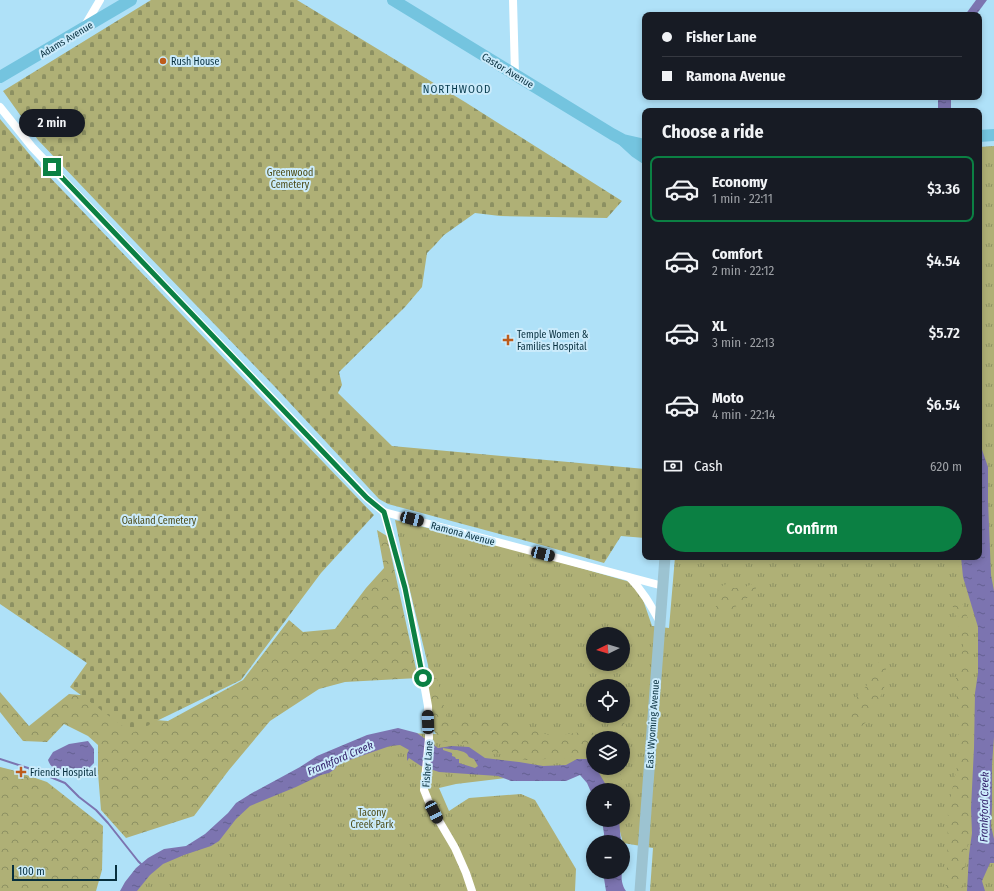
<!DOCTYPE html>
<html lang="en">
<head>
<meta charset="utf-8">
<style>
  :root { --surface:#171b24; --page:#242831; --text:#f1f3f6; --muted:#9ea1a6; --line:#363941; --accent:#0b8043 }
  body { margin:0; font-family:"Fira Sans Condensed",sans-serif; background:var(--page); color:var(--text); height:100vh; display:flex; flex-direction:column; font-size:15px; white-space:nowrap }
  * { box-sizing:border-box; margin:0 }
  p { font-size:13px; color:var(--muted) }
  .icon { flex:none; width:22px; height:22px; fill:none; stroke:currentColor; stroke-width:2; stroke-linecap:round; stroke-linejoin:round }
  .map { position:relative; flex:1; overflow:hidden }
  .sheet { position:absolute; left:642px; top:108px; width:340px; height:452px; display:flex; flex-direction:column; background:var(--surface); border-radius:8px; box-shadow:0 2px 6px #0003 }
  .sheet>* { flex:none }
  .banner { position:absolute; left:642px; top:12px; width:340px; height:88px; border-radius:8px; box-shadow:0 2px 6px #0003; display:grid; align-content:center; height:88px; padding:0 20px; background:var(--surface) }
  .needle { width:26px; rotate:265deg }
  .tools { position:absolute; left:586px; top:627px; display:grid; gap:8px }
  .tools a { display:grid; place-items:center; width:44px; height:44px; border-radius:50%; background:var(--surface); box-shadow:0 2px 6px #0003; font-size:20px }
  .scale { position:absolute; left:12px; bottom:10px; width:105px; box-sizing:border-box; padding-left:4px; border:2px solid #072f3e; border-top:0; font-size:11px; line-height:14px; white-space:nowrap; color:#072f3e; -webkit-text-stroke:3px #cbebfb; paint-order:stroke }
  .end { position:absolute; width:18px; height:18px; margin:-9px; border:5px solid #0b8043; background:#fff; box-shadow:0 0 0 2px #fff }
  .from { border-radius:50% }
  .bubble { position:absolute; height:28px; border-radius:14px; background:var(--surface); box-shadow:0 2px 6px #0003; font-size:13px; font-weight:600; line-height:28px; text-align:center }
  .car { position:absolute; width:12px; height:24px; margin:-12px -6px; border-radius:5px; box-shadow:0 0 3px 1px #0007; background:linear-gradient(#222 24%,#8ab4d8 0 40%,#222 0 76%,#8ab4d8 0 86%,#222 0) }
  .banner b { display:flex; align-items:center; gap:14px; height:38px; font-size:15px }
  .banner b+b { border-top:1px solid var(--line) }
  .banner i { width:10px; height:10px; background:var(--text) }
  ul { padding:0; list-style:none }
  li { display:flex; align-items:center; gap:12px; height:66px; margin:0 8px 6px; padding:0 12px; border:2px solid transparent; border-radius:8px }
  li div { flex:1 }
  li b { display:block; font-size:15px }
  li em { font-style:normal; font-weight:600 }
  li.active { border-color:var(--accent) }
  li>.icon { width:36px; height:36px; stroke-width:1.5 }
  h2 { padding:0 20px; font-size:18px; line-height:48px }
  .pay { display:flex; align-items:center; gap:10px; height:44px; padding:0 20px; font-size:15px }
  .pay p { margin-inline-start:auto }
  .action { display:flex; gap:8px; margin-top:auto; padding:8px 20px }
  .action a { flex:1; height:46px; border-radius:24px; background:var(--accent); color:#fff; font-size:16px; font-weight:600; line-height:46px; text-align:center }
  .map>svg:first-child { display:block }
  .grass { fill:url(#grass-tufts); fill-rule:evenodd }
  .forest { fill:url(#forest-crowns) }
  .cemetery { fill:url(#cemetery-stones) }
  .water { fill:url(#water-ripples); fill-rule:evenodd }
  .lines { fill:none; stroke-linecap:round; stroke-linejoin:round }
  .stream { stroke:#7c74b0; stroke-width:2 }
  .street { stroke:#fff; stroke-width:8 }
  .secondary { stroke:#9cc3d1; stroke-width:11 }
  .primary { stroke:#74c4df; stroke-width:12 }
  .route { stroke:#0b8043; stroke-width:5 }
  .poi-dot { fill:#bd5c1c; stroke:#cbebfb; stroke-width:1.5 }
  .labels { text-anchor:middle; stroke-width:4; stroke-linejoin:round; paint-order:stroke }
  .street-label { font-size:10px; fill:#072f3e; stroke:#cbebfb }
  .poi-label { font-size:10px; fill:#072f3e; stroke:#cbebfb; text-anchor:start }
  .park-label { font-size:10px; fill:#4c4b17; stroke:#cbebfb }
  .neighbourhood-label { font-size:11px; letter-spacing:1px; fill:#083b4e; stroke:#cbebfb }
  .water-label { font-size:11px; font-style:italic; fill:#33216b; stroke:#cbebfb }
</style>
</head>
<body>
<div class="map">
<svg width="994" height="891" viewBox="0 0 994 891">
  <defs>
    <pattern id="grass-tufts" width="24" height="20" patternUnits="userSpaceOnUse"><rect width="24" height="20" fill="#afb076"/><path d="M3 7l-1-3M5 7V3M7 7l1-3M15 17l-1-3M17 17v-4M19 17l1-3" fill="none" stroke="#8c9062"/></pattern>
    <pattern id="forest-crowns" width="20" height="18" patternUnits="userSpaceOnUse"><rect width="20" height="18" fill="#afb076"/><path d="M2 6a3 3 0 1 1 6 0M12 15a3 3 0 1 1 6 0" fill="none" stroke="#8c9062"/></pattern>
    <pattern id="cemetery-stones" width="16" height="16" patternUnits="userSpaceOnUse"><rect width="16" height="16" fill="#afb076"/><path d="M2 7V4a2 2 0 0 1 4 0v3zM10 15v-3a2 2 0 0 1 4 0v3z" fill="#8c9062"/></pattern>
    <pattern id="water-ripples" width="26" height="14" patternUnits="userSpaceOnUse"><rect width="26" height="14" fill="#7c74b0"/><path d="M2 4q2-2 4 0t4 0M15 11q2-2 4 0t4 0" fill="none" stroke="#646091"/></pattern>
  </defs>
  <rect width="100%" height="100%" fill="#afe1f8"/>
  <path class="grass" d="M994,146V891H650L653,848L623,843L617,820H623V790H605L580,769L456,784L439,788L449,811L469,798L521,794L535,800L576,869L575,891H127L133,876L199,843L237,805L400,733L437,734L428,665L406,574L395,520L521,551L630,582L641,594L652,626L669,628L675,557H979V147ZM593,634H623V664H593ZM593,686H623V716H593ZM593,738H623V768H593Z"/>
  <g class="forest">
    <polygon points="377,530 387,536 418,678 345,682 319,689 270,721 229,770 194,816 126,838 101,810 98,773 98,745 88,736 64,724 47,742 23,741 0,712 0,692 29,726 69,694 103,697 130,718 168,721 243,680 289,620 303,632 335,629 366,588 384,568"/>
    <polygon points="762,580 751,595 726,614 715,612 719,587 729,583 734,588 745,587"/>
    <polygon points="960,597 971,627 971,817 962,891 945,891 947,873 948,810 959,757 956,679 964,643 951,601"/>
    <polygon points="887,657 884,689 870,718 859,729 851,726 852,703 867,685 879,662"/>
    <polygon points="426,674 437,679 447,718 497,719 552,736 590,731 600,738 593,738 593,761 586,754 566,758 526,760 449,742 440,741 433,729"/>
    <polygon points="623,693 626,703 623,738 614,738 609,730 613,716 623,716"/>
    <polygon points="0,767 12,770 47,782 103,826 102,870 96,891 0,891"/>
    <polygon points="600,768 618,768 623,783 625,815 623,810 623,790 614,790 606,774"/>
  </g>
  <g class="cemetery">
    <polygon points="151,0 297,0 465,102 622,201 607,218 500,216 475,213 444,235 434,246 427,253 422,287 405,307 339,372 342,385 338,393 392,446 645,469 645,538 621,536 604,563 545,546 388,504 379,499 276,388 137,244 38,140 3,91"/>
    <polygon points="0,119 41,168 374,515 321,573 241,680 132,733 70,687 87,663 0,604"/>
  </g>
  <g class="water">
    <polygon points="976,0 987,0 976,15 965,15"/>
    <rect x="938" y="97" width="13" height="14"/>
    <polygon points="979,441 988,467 988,501 991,575 994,591 994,737 992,764 992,807 991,826 994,839 994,863 990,863 982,881 985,891 967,891 969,855 972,833 971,808 974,748 975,693 978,673 978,627 963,577 961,557 979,557"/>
    <path d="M398,728L417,733L438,748L452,746L469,747L485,758L519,762L543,766L566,765L577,759H587L593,765V768H596L609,790H593V793L591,792L587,783L580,775L566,781H511L498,776L439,772L421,766L409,758L407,761V754L409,750L400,745L390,746L338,764L335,769L329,773L321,775L296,787L250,806L236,819L219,841L211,846L184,855L163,864L150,875L137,891H120L125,882L136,868L148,858L164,849L186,846L205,834L228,813L236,803L252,793L300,767L317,756L367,735ZM443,748L455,750H457L464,752L467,754L469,757L474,759L478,766L475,768L459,763V759H456L455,757L452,756V753L443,750Z"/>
    <path d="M88,741L94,749V763L83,774L71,777C62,773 51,770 48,760L53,752L69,744Z"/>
    <polygon points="602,820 619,820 621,842 604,842 604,834"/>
    <path d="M603,872H622C621,878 622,886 626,891H606Z"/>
  </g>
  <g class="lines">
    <polyline class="stream" points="0,759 28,768 65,783 79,797 96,810 108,823 138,861 142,865"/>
    <g class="street">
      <polyline points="513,0 515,74"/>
      <polyline points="84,27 100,0"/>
      <polyline points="0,107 32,147 367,498 384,512 663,586"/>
      <polyline points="384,512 405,588 416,639 428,706 429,738 424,790 428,800 438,819 455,848 466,873 472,891"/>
      <path d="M630,578C643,591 651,606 660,622"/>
    </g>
    <polyline class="secondary" points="640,891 665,557"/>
    <g class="primary">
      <polyline points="393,0 612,134 623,140 645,145"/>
      <polyline points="0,77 131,0"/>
      <polyline points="979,136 994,135"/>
      <polyline points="624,141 636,152 645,158"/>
    </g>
  </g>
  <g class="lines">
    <polyline class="route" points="52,167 367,498 384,512 405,588 423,678"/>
  </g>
  <g class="poi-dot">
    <circle cx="163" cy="61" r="4"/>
    <path d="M506 334h4v4h4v4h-4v4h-4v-4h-4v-4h4z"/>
    <path d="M19 766h4v4h4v4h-4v4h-4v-4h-4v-4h4z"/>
  </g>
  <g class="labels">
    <g class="street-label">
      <text transform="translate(66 39) rotate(-31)" y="4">Adams Avenue</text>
      <text transform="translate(508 70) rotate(31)" y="4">Castor Avenue</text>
      <text transform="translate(463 533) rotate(15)" y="4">Ramona Avenue</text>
      <text transform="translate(652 724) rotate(-86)" y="4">East Wyoming Avenue</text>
      <text transform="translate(427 764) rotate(-86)" y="4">Fisher Lane</text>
    </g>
    <g class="poi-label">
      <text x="171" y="65">Rush House</text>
      <text x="517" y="338">Temple Women &amp;<tspan x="517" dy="12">Families Hospital</tspan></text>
      <text x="30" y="776">Friends Hospital</text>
    </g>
    <g class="park-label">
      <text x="290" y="176">Greenwood<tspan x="290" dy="12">Cemetery</tspan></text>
      <text x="159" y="524">Oakland Cemetery</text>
      <text x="372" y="816">Tacony<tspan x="372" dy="12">Creek Park</tspan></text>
    </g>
    <g class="neighbourhood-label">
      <text x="457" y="93">NORTHWOOD</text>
    </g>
    <g class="water-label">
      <text transform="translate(340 758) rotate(-23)" y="4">Frankford Creek</text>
      <text transform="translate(984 807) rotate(-89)" y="4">Frankford Creek</text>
    </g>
  </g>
</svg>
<div class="tools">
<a><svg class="needle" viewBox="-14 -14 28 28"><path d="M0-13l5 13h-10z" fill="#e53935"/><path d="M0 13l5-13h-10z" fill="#9ea1a6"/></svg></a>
<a><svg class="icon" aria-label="locate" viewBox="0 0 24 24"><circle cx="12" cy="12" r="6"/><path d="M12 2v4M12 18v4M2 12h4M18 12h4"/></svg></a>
<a><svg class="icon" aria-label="layers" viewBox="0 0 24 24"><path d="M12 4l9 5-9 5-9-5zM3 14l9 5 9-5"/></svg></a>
<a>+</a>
<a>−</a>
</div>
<div class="scale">100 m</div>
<i class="end from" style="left:423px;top:678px"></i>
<i class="end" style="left:52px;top:167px"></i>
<div class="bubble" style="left:19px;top:109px;width:66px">2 min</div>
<i class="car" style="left:412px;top:519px;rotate:105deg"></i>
<i class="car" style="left:543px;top:554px;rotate:105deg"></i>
<i class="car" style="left:428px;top:722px;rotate:358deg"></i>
<i class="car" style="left:434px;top:812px;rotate:153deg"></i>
<div class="banner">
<b><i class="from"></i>Fisher Lane</b>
<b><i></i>Ramona Avenue</b>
</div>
<section class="sheet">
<h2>Choose a ride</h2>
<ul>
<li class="active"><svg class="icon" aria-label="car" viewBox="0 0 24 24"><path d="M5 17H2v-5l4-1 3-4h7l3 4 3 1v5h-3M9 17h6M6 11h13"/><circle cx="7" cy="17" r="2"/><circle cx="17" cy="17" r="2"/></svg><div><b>Economy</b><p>1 min · 22:11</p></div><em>$3.36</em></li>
<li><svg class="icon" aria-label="car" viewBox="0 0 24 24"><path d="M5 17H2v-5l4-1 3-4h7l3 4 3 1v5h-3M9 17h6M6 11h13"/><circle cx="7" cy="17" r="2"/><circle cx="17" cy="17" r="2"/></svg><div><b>Comfort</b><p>2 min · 22:12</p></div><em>$4.54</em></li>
<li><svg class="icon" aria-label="car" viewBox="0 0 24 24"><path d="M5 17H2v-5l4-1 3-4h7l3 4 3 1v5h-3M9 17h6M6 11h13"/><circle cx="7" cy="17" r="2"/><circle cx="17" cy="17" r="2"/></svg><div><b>XL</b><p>3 min · 22:13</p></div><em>$5.72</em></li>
<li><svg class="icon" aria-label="car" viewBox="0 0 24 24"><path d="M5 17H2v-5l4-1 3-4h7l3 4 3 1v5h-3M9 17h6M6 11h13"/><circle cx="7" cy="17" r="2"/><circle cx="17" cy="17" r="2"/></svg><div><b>Moto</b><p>4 min · 22:14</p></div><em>$6.54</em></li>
</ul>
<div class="pay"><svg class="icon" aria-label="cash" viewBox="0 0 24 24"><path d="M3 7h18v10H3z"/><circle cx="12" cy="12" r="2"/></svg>Cash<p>620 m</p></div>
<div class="action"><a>Confirm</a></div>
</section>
</div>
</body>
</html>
